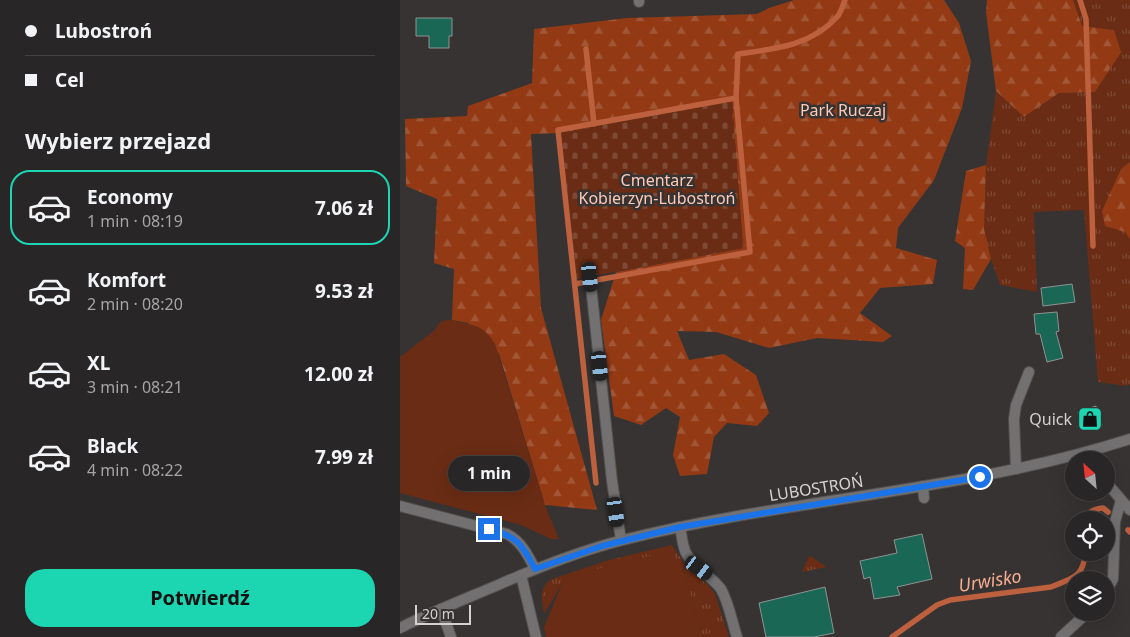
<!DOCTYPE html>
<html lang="pl">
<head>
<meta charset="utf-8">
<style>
  :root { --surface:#282626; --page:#343232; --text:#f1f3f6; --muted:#a5a5a7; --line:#444343; --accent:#1cd5b1 }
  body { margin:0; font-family:"Noto Sans",sans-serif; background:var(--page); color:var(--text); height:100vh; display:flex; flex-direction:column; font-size:19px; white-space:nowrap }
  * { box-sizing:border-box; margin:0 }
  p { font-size:16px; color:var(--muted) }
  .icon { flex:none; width:28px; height:28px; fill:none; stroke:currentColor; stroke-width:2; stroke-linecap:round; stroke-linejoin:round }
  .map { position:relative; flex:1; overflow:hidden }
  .sheet { display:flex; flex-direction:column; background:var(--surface); width:400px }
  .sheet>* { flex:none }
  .guide { display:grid; align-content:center; height:110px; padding:0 25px; background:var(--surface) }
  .needle { width:32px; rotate:333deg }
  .controls { position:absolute; left:665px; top:451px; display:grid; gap:10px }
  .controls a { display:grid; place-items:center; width:50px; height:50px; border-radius:50%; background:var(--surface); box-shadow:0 5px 20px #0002,0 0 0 1px var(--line); font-size:25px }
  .scale { position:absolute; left:15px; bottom:12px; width:56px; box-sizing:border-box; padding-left:5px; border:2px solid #d4d2d1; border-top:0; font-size:14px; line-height:18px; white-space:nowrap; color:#d4d2d1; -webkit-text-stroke:4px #363332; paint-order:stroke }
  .end { position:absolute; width:22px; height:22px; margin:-11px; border:6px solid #1a73e8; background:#fff; box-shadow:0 0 0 2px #fff }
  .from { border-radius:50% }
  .bubble { position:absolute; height:35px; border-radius:18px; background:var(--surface); box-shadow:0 5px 20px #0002,0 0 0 1px var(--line); font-size:16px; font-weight:700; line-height:35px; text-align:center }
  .car { position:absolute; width:15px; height:30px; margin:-15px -8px; border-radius:6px; box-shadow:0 0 4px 1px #0007; background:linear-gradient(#222 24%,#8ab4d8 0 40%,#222 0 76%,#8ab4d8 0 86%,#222 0) }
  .guide b { display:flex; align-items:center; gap:18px; height:48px; font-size:19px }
  .guide b+b { border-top:1px solid var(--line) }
  .guide i { width:12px; height:12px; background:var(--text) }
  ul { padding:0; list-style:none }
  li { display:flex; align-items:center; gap:15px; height:75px; margin:0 10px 8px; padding:0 15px; border:2px solid transparent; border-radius:20px }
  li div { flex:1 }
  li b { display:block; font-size:19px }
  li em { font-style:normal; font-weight:700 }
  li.active { border-color:var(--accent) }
  li>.icon { width:45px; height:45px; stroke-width:1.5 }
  h2 { padding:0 25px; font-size:22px; line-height:60px }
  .cta { display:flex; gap:10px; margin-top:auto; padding:10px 25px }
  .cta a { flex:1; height:58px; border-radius:20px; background:var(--accent); color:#111; font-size:20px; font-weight:700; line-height:58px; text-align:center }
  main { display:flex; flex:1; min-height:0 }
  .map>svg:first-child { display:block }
  .grass { fill:url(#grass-tufts) }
  .forest { fill:url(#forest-firs) }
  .cemetery { fill:url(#cemetery-stones) }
  .green { fill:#6a2c14 }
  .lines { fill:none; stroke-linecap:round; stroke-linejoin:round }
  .stream { stroke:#bd603e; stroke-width:5.5 }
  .building { fill:#1b6756; stroke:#8f9392 }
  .lane-casing { stroke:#52504f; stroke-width:12 }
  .street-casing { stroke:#52504f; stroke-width:12 }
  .lane { stroke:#727070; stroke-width:10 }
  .street { stroke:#727070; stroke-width:10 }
  .route { stroke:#1a73e8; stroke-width:6 }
  .labels { text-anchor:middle; stroke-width:5; stroke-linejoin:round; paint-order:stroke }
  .park-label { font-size:16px; fill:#fdcab8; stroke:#363332 }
  .poi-label { font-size:16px; fill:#d4d2d1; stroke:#363332; text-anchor:end }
  .street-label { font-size:16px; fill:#d4d2d1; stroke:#363332 }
  .water-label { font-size:18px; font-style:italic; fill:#f6ac91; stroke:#363332 }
</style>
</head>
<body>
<main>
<section class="sheet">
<div class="guide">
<b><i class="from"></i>Lubostroń</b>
<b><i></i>Cel</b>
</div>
<h2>Wybierz przejazd</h2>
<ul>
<li class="active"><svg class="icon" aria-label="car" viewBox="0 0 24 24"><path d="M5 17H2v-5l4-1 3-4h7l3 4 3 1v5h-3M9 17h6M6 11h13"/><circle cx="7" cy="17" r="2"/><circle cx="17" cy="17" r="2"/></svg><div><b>Economy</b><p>1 min · 08:19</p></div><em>7.06 zł</em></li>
<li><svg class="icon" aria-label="car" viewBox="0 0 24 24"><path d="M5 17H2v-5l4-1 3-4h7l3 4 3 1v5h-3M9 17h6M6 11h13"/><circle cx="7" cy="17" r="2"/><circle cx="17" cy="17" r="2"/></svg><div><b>Komfort</b><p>2 min · 08:20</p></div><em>9.53 zł</em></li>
<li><svg class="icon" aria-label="car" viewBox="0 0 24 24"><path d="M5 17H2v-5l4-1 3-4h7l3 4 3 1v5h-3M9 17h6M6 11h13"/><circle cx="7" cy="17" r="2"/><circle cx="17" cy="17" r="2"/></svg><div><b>XL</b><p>3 min · 08:21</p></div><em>12.00 zł</em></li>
<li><svg class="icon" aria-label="car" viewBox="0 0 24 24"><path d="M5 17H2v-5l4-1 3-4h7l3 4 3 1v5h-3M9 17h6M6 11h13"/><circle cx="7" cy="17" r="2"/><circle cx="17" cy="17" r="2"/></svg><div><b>Black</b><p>4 min · 08:22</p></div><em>7.99 zł</em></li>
</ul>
<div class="cta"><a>Potwierdź</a></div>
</section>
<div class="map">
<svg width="730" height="637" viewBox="0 0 730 637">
  <defs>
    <pattern id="grass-tufts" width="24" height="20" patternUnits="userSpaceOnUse" patternTransform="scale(1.25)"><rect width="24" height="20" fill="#6a2c14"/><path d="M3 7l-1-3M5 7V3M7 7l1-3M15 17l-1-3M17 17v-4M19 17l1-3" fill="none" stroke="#7e4a35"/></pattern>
    <pattern id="forest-firs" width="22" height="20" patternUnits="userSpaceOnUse" patternTransform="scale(1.25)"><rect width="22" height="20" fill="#933a15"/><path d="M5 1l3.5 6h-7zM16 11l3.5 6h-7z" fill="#a15636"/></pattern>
    <pattern id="cemetery-stones" width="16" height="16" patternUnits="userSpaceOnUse" patternTransform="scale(1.25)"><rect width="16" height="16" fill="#6a2c14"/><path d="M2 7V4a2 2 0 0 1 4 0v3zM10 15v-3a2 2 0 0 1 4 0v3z" fill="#7e4a35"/></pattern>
  </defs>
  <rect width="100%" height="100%" fill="#363332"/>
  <g class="grass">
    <polygon points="673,0 730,0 730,162 721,169 705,226 725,232 730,239 730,384 727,386 698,382 684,210 634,212 637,292 600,285 591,259 584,229 586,165 596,91 624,117 659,93 695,92 720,52 714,30 682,27"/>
    <path d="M272,545L286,566L309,586L315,594L329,637H303L283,568L166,577L144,614C142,600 138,587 152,579L209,560Z"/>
    <polygon points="409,556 410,556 427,567 402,572"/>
  </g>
  <g class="forest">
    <polygon points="394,0 544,0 559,23 571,61 562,108 534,180 498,228 496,248 537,260 533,284 480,288 460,313 492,336 483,342 417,338 369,348 316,332 277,331 289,360 324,354 356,375 369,413 357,426 327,423 314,437 307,474 280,476 273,455 280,417 266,408 241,425 214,416 201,320 216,272 343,248 332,101 161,133 131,134 141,308 197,510 145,505 99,354 68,323 52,320 54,269 34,263 37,199 6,186 5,119 67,116 68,106 132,83 134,29 227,18 357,14 369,8"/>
    <polygon points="587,0 673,0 682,26 714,30 721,52 695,92 659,93 624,117 596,91 586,12"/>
    <polygon points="730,162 730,239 725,232 705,226 702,211 721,169"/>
    <polygon points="586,165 584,229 591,259 573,290 563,289 565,248 555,241 566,171"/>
  </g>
  <polygon class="cemetery" points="332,101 343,248 177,279 161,133"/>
  <g class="green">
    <path d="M52,320C72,326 83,323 95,344L145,505L159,539H151L121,525L0,493V357L35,330C39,321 42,320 52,320Z"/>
    <polygon points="270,551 283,568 303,637 146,637 144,627 165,577"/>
  </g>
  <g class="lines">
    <g class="stream">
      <polyline points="680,0 686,19 693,246"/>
      <polyline points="186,49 194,124"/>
      <path d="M175,284L350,252L336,98L338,54C374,49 411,46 437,17C441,13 443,5 445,0"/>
      <polyline points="196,483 158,130 336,98"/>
      <path d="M686,520C688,511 695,509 703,508L708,512"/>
      <polyline points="728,530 730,532"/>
      <path d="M492,637L537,605L550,600L651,587C672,578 684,578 685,552"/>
    </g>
  </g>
  <g class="building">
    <polygon points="16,18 52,18 52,36 49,36 49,48 29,48 29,36 16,36"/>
    <polygon points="672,284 675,302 643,306 641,288"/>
    <polygon points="657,312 659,331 656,332 663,358 647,362 640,334 636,334 634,314"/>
    <polygon points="696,406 702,425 683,430 678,412"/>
    <polygon points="522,534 532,579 497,587 500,595 474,599 470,577 464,579 460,561 497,553 494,540"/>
    <polygon points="425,587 434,633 414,637 366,637 359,603"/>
  </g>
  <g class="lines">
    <defs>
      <g id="lane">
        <polyline points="190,277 212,481 221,540"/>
        <polyline points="616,469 614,419 616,405 629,372"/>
        <polyline points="523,486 524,498"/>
        <path d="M280,527C282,535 282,545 286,553C294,569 311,575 321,589C329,603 332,622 337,637"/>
        <polyline points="706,592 713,579 715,522 721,500"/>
        <polyline points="41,609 51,637"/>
        <polyline points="661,637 688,612"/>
      </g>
      <g id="street">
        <polyline points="239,0 239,2"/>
        <polyline points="706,482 730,510"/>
        <path d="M0,506L107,534C121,541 128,555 135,569"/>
        <polyline points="121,575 136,637"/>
        <path d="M0,628C32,612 65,599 98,585C139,567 179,551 223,540C390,498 565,492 730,439"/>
      </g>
    </defs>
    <use href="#lane" class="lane-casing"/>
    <use href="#street" class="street-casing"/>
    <use href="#lane" class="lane"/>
    <use href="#street" class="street"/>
  </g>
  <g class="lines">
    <path class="route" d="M89,529C118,537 121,543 135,569L202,546L280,527L580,477"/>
  </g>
  <defs>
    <symbol id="shop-square" viewBox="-11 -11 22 22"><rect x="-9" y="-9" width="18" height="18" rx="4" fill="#1cd5b1" stroke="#363332"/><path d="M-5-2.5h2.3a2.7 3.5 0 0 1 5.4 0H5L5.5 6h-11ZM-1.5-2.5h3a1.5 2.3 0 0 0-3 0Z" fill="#111"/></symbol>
  </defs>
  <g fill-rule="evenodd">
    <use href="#shop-square" x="676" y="405" width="28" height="28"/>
  </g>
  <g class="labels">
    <g class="park-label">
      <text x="443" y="116">Park Ruczaj</text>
      <text x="257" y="186">Cmentarz<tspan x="257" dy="18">Kobierzyn-Lubostroń</tspan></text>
    </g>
    <g class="poi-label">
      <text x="672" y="425">Quick</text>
    </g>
    <g class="street-label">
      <text transform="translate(416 488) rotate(-9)" y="6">LUBOSTROŃ</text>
    </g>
    <g class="water-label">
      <text transform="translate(590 581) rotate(-9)" y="6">Urwisko</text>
    </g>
  </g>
</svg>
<div class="controls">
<a><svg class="needle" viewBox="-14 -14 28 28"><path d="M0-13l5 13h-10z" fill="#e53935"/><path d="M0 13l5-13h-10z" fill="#a5a5a7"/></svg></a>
<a><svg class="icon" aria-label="locate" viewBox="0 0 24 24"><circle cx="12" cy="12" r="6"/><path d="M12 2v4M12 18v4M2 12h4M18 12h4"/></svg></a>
<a><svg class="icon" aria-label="layers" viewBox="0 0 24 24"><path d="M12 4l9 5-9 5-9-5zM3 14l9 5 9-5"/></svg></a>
</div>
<div class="scale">20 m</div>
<i class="end from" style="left:580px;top:477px"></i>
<i class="end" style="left:89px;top:529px"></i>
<div class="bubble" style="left:48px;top:456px;width:82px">1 min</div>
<i class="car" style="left:190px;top:277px;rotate:174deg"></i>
<i class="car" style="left:200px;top:366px;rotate:174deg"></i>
<i class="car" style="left:216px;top:512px;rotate:172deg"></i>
<i class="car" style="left:299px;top:568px;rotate:126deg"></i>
</div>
</main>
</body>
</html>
